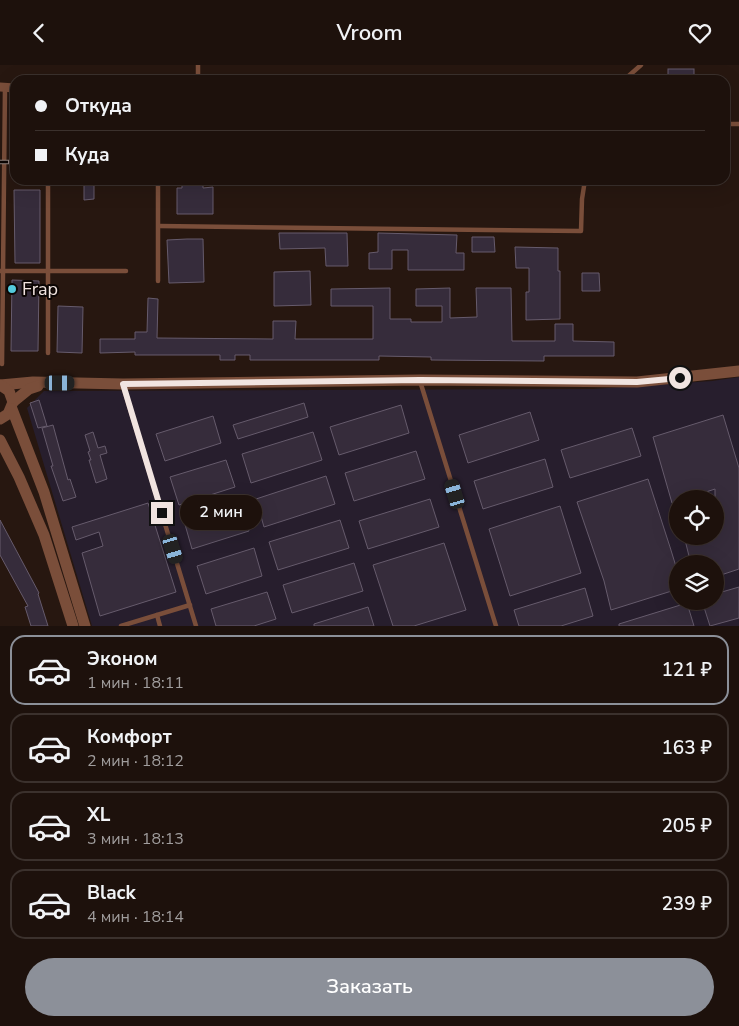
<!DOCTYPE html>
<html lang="ru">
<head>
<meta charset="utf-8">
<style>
  :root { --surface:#1d110c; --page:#251a15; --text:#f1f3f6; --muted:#a09d9d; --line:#3b312d; --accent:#8c9099 }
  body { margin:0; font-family:"Nunito Sans",sans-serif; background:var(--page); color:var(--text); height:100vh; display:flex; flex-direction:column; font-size:19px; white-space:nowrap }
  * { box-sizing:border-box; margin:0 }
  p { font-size:16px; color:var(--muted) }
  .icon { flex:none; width:28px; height:28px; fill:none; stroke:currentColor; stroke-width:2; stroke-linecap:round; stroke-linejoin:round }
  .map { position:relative; height:561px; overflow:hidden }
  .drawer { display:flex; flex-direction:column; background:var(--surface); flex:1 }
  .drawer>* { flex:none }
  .banner { position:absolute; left:10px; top:10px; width:720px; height:110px; border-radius:15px; box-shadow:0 5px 20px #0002,0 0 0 1px var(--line); display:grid; align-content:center; height:110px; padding:0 25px; background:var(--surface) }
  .buttons { position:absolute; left:669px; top:425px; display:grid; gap:10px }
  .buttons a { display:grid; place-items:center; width:55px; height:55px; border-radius:50%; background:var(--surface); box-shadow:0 5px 20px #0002,0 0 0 1px var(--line); font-size:25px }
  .end { position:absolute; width:22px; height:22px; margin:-11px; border:6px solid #f1e4e0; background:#111; box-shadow:0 0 0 2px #111 }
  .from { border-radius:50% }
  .bubble { position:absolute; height:35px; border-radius:18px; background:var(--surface); box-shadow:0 5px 20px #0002,0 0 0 1px var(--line); font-size:16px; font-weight:600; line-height:35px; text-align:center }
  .car { position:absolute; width:15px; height:30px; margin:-15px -8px; border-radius:6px; box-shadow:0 0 4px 1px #0007; background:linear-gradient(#222 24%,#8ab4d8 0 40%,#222 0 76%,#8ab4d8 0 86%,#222 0) }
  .banner b { display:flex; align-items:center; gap:18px; height:48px; font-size:19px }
  .banner b+b { border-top:1px solid var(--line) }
  .banner i { width:12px; height:12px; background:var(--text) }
  ul { padding:9px 0 0; list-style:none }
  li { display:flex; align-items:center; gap:15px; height:70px; margin:0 10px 8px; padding:0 15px; border:2px solid var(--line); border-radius:15px }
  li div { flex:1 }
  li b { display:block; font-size:19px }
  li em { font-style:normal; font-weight:600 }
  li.current { border-color:var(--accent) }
  li>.icon { width:45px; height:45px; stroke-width:1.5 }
  .cta { display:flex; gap:10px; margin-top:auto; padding:10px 25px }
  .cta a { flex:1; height:58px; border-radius:30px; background:var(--accent); color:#fff; font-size:20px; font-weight:600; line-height:58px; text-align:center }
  header { display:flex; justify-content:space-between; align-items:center; height:65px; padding:0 25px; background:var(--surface); font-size:22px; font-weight:600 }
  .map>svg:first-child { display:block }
  .commercial { fill:#271e2d; fill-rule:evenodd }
  .building { fill:#362c3b; stroke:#665b6c }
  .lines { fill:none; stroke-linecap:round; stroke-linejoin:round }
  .service { stroke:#7a4e3a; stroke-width:4.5 }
  .minor { stroke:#7a4e3a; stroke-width:9 }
  .tertiary { stroke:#7a4e3a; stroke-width:11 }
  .rail-casing { stroke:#92837e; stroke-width:4.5 }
  .rail { stroke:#0b0503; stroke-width:2.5; stroke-dasharray:8; stroke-linecap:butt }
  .route { stroke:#f1e4e0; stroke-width:6 }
  .poi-dot { fill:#54cadd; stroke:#0b0503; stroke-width:2 }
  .labels { text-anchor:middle; stroke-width:4; stroke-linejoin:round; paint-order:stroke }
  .poi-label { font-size:18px; fill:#f1e4e0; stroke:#0b0503; text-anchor:start }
</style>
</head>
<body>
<header><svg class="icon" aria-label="back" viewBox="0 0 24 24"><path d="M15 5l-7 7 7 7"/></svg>Vroom<svg class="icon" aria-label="heart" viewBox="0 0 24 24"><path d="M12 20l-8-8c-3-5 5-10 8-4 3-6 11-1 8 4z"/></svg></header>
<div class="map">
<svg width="739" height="561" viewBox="0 0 739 561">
  <rect width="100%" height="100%" fill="#271710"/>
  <path class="commercial" d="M739,312V561H92L27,343L44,326L593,324L712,316ZM678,434H715V471H678ZM678,499H715V536H678Z"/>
  <g class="building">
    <rect x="668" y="4" width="26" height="11"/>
    <polygon points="84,115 94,115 94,134 84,135"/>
    <polygon points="182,115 203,115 203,123 213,122 213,149 177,149 177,123 182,123"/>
    <polygon points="14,125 40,125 40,198 15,198"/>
    <polygon points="279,168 347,168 348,201 326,201 325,183 280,184"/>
    <polygon points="378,168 457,170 456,188 464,188 464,205 408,205 408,185 392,185 392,204 369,204 369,188 378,187"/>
    <polygon points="472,172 494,172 495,187 472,187"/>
    <polygon points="187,174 203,174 204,217 169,218 167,175"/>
    <polygon points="515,182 558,183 558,206 560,206 560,254 526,255 526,227 529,227 529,203 516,203"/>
    <polygon points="310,206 311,240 274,241 274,207"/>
    <polygon points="582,208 599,208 600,226 582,226"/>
    <polygon points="12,215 39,216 38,286 11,286"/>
    <polygon points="390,223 390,254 411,254 411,257 442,257 442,241 416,241 416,224 450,223 450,253 477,252 476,223 511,223 512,276 555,276 555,259 573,259 573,276 614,277 614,291 544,291 544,296 431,295 431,292 379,291 379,295 250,295 250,290 235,290 235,295 220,295 220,290 135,290 135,287 100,288 100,274 135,274 135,267 147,267 148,233 158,234 157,273 273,274 273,256 296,256 295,274 373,274 373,241 331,241 331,224"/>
    <polygon points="58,241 83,242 82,288 57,287"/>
    <polygon points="39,335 47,361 38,363 30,338"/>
    <polygon points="304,338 308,352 238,374 233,360"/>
    <polygon points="401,340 409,368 339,390 330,362"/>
    <polygon points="530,347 539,375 468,398 459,370"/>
    <polygon points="723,350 739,403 739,504 715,512 715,499 691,499 684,471 715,471 715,424 685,434 678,434 678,436 672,438 653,372"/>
    <polygon points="213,351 221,378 165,396 156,369"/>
    <polygon points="53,360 68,415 70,414 76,432 63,436 51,401 53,401 42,363"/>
    <polygon points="632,363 641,391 570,413 561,385"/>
    <polygon points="93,367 98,383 105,381 107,388 100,390 107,414 96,418 89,395 91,395 88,387 90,386 85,370"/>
    <polygon points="313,367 322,395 251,418 242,389"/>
    <polygon points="416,386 425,414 354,436 345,408"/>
    <polygon points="545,394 553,422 483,444 474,416"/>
    <polygon points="226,395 235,422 179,440 170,412"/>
    <polygon points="326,411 335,439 264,462 256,434"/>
    <polygon points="648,414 670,482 678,508 678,524 611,545 604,516 577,437"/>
    <polygon points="430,434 439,462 368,484 359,456"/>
    <polygon points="148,438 176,527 100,551 82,488 103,481 99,467 76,475 72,462"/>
    <polygon points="240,439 249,466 192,484 184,456"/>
    <polygon points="560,441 581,508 510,531 489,464"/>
    <polygon points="0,455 39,528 38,529 48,561 31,561 25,542 28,541 0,490"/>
    <polygon points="340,455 349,483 278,505 269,477"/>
    <polygon points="444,478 466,545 414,561 393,561 373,500"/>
    <polygon points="254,483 262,511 206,529 197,501"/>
    <polygon points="354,498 363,526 292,548 283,520"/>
    <polygon points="739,522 739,553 710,561 702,536 715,536 715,529"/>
    <polygon points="585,523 593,551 561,561 519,561 514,545"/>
    <polygon points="267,527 276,554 254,561 216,561 211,544"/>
    <polygon points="687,538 694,561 619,561 619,559"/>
    <polygon points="368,542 374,561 314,561 314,559"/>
  </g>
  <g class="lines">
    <g class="service">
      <polyline points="198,15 198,0"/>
      <polyline points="624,15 641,0"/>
      <polyline points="725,59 739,59"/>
      <polyline points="159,161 581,166 582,134 585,115"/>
      <polyline points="0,206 126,206"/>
      <polyline points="158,216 158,115"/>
      <polyline points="48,288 48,115"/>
      <polyline points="2,299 5,23"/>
      <polyline points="420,316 496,561"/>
      <polyline points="123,321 196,561"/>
      <polyline points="157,550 160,561"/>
      <polyline points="121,561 190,540"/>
    </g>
    <polyline class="minor" points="0,22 15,23"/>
    <g class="tertiary">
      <polyline points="0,320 33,317 123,319 420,315 637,317 739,306"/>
      <polyline points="0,320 9,326 13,337 8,349 0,354"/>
      <polyline points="13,337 29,324 38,321"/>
      <polyline points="12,344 44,427 85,561"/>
      <polyline points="0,375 19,412 44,470 73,561"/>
    </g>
    <defs>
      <polyline id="rail" points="0,97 15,97"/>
    </defs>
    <use href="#rail" class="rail-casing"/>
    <use href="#rail" class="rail"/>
  </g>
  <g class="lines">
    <polyline class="route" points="162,448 123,319 420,315 637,317 680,313"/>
  </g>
  <circle class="poi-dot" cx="12" cy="224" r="5"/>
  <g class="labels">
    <g class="poi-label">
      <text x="22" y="230">Frap</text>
    </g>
  </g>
</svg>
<div class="buttons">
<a><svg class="icon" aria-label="locate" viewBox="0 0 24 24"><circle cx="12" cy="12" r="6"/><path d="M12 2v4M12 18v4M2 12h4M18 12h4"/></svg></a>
<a><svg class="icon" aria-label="layers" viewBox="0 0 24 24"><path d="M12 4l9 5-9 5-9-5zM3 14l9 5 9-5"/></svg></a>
</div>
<i class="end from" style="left:680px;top:313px"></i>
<i class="end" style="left:162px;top:448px"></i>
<div class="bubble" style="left:180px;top:430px;width:82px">2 мин</div>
<i class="car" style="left:60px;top:318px;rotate:90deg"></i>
<i class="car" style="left:455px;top:429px;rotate:343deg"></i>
<i class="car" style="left:173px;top:484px;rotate:163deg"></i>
<div class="banner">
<b><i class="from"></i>Откуда</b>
<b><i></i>Куда</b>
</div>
</div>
<section class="drawer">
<ul>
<li class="current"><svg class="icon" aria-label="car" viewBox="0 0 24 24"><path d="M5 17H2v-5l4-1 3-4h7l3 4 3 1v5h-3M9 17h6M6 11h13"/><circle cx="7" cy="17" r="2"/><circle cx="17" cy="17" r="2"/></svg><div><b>Эконом</b><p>1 мин · 18:11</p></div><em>121 ₽</em></li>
<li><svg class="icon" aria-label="car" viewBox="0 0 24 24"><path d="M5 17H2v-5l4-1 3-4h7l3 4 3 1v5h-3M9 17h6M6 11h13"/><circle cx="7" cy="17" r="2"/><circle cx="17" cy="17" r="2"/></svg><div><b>Комфорт</b><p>2 мин · 18:12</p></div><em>163 ₽</em></li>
<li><svg class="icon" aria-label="car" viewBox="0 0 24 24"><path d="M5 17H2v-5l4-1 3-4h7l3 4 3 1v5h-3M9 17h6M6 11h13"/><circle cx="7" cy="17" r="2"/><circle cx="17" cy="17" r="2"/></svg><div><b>XL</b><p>3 мин · 18:13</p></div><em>205 ₽</em></li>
<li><svg class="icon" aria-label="car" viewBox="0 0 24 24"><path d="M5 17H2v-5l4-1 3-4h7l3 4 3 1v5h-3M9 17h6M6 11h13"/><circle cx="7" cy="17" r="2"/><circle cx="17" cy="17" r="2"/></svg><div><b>Black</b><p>4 мин · 18:14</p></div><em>239 ₽</em></li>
</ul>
<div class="cta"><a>Заказать</a></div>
</section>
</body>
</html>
